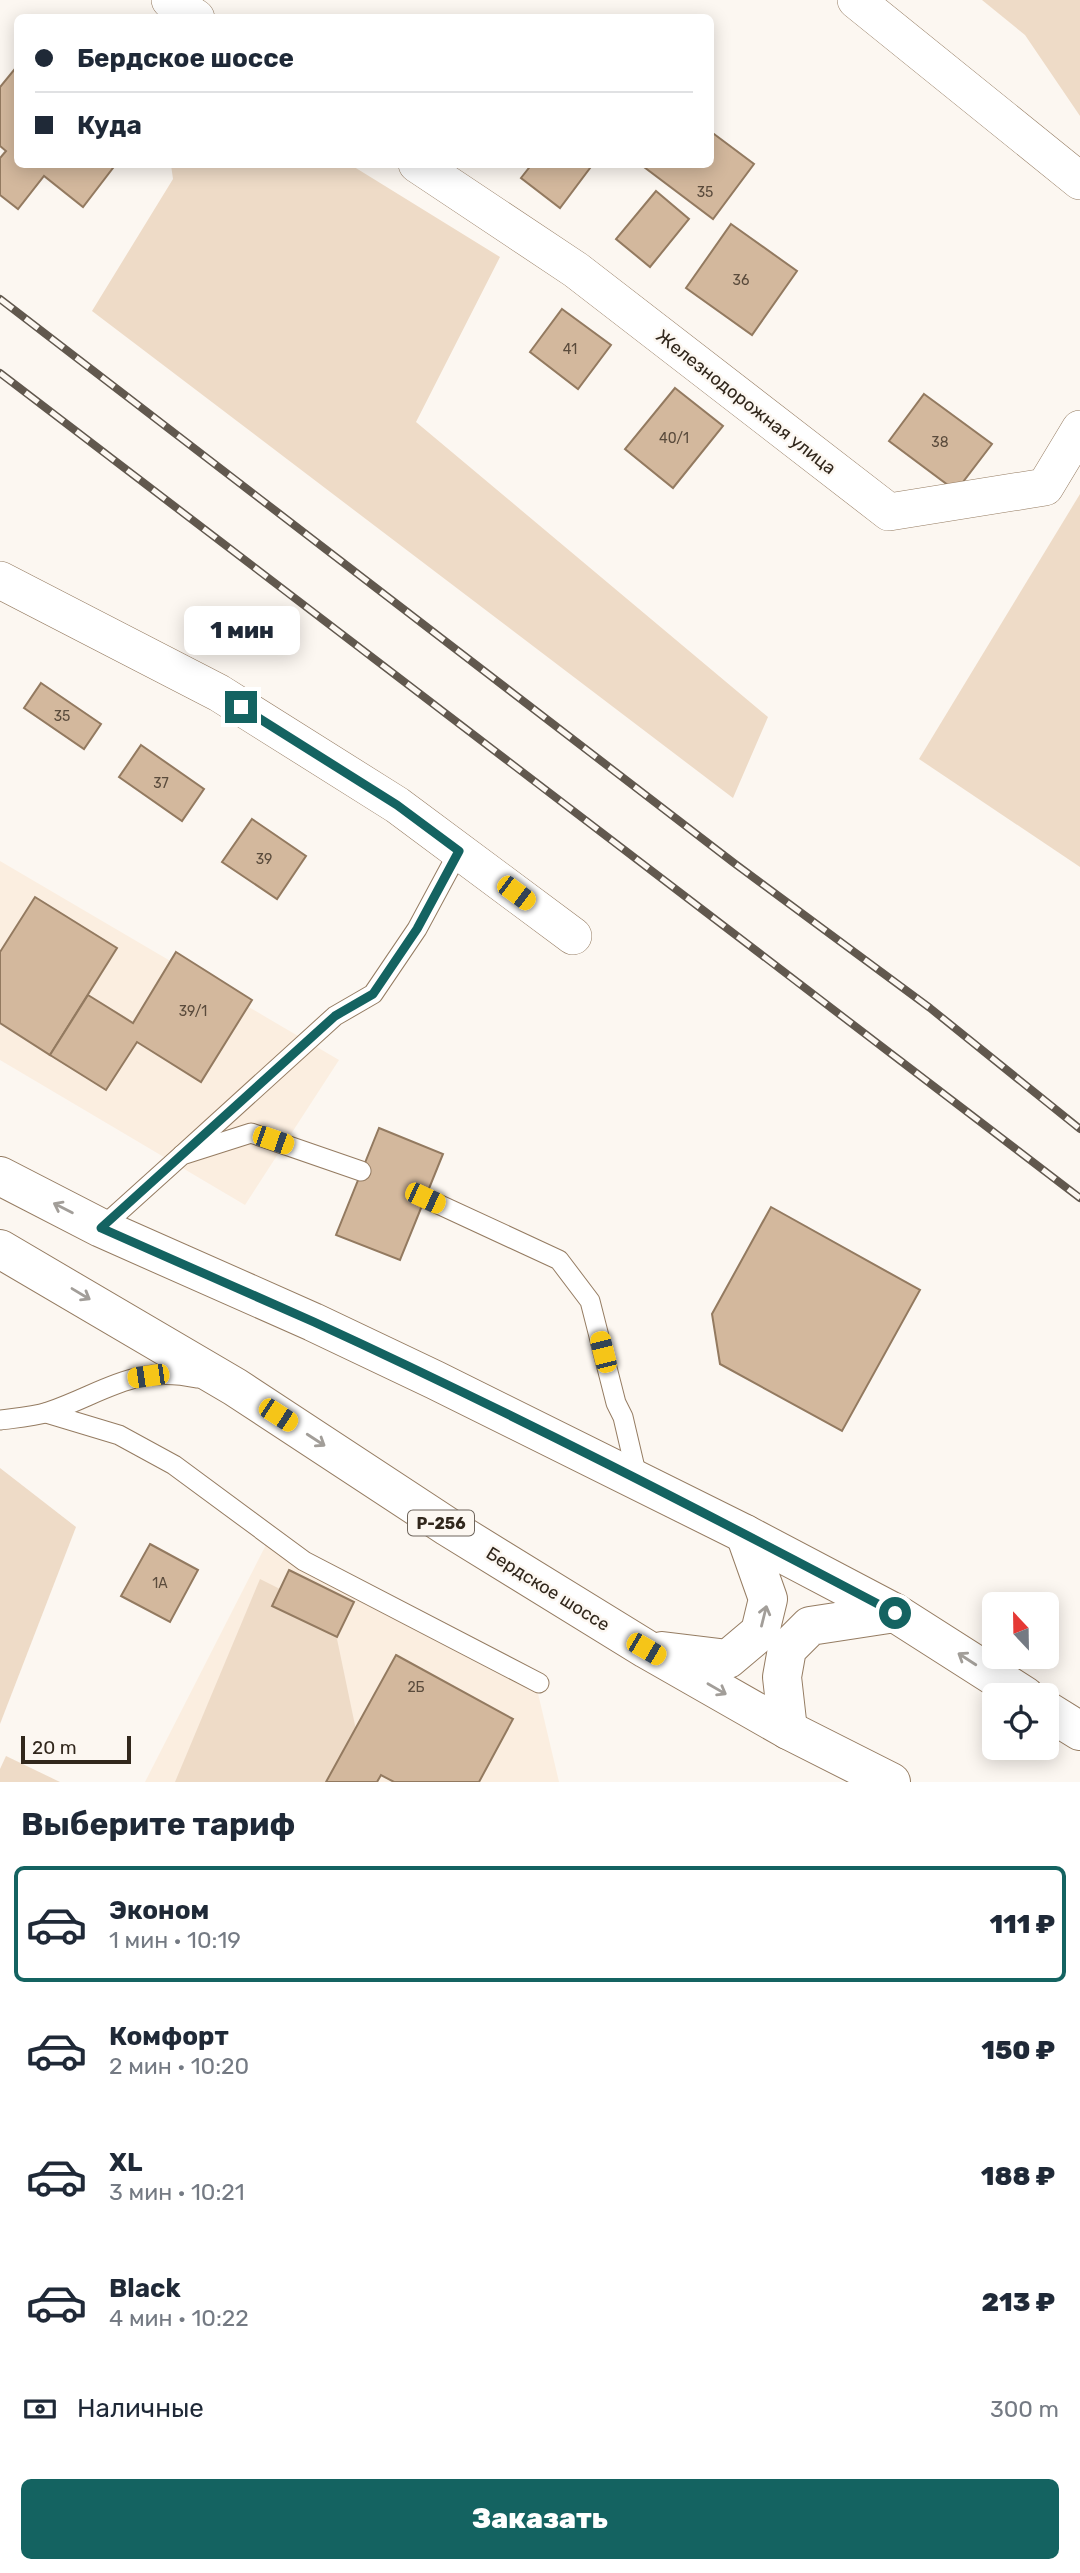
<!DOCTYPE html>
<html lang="ru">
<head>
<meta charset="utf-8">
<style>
  :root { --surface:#fff; --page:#f6f6f7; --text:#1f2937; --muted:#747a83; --line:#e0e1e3; --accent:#146361 }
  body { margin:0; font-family:Rubik,sans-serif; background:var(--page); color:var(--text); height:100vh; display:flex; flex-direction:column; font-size:26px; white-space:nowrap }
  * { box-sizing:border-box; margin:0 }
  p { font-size:23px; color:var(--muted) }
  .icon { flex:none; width:38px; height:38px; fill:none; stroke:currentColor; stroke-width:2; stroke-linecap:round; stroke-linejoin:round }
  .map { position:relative; height:1782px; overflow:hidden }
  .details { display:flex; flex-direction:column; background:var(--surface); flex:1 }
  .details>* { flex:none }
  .top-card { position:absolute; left:14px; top:14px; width:700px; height:154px; border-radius:10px; box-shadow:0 4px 18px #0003; display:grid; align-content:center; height:154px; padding:0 21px; background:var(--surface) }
  .needle { width:46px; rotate:338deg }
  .controls { position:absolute; left:982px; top:1592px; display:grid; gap:14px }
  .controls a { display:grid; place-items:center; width:77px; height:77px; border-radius:10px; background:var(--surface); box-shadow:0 4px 18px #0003; font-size:35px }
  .scale { position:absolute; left:21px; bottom:18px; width:110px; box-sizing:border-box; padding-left:7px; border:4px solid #31271c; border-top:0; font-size:19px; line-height:24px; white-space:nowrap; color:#31271c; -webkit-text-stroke:5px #fcf7f1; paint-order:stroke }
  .end { position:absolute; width:32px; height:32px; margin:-16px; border:9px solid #146361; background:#fff; box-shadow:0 0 0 4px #fff }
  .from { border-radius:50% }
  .bubble { position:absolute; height:49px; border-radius:10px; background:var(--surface); box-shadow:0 4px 18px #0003; font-size:23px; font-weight:800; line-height:49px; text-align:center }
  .car { position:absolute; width:21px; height:42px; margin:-21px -10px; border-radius:9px; box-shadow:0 0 5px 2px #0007; background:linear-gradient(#f5c518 24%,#345 0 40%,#f5c518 0 76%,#345 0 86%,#f5c518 0) }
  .top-card b { display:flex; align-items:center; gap:24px; height:66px; font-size:26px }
  .top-card b+b { border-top:2px solid var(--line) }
  .top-card i { width:18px; height:18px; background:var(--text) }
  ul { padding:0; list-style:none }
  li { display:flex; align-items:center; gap:21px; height:116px; margin:0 14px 10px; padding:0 7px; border:4px solid transparent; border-radius:10px }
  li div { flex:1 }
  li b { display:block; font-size:26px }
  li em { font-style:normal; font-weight:800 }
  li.current { border-color:var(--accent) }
  li>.icon { width:63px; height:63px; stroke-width:1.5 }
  h2 { padding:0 21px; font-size:32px; line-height:84px }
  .pay { display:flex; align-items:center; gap:18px; height:77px; padding:0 21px; font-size:26px }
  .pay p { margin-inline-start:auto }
  .button { display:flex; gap:14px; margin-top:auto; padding:14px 21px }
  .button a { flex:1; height:80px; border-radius:10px; background:var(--accent); color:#fff; font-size:28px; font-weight:800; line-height:80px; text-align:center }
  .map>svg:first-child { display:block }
  .built { fill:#fbeee0 }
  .green { fill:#eedbc7 }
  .building { fill:#d3b89d; stroke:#937a60; stroke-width:2 }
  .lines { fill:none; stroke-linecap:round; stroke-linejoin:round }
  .service-casing { stroke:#957c62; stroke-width:21 }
  .minor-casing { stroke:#957c62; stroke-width:38 }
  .trunk-casing { stroke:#957c62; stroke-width:40 }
  .service { stroke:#fff; stroke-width:19 }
  .minor { stroke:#fff; stroke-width:37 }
  .trunk { stroke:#fff; stroke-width:38 }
  .rail-casing { stroke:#61584e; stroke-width:8 }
  .rail { stroke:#fcf7f1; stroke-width:5; stroke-dasharray:16; stroke-linecap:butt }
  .oneway { stroke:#a29e99 }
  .route { stroke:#146361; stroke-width:9 }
  .labels { text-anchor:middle; stroke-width:5; stroke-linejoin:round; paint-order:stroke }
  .number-label { font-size:14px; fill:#5a4b3c }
  .shield { fill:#fcf7f1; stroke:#6e655c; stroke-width:2 }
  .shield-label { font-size:16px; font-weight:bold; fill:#31271c }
  .street-label { font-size:18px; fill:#31271c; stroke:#fcf7f1 }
</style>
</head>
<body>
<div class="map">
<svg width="1080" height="1782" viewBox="0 0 1080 1782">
  <rect width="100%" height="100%" fill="#fcf7f1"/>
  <g class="built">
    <polygon points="0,861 339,1060 245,1205 0,1060"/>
    <polygon points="270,1537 536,1685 559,1782 145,1782"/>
  </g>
  <g class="green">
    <polygon points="982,0 1080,0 1080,116 1025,35"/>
    <polygon points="171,165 351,165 500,257 416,422 768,717 733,798 92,311 173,179"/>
    <polygon points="1080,494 1080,867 919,759"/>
    <polygon points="0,1468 76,1527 0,1724"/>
    <polygon points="260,1579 332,1615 356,1730 325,1782 175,1782"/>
    <polygon points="6,1756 60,1782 0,1782 0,1769"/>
  </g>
  <g class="building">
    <polygon points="18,65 18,164 116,164 83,207 44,176 18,209 0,195 0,158 6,151 0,146 0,87"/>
    <polygon points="710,131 754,164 713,219 640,164 710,164"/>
    <polygon points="532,164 593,164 560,208 521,178"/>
    <polygon points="656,191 689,219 650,267 616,239"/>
    <polygon points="731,224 797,271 752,335 686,288"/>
    <polygon points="562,309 611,345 578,389 530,352"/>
    <polygon points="675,388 723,426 673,488 625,449"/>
    <polygon points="924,394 992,444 956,491 889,441"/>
    <polygon points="41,683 101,724 84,749 24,708"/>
    <polygon points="141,745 204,789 182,821 119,777"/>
    <polygon points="252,819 306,856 277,899 222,862"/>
    <polygon points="35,897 117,948 50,1055 0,1023 0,952"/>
    <polygon points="176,952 252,1000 201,1082 137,1042 106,1090 50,1055 88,995 133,1023"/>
    <polygon points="379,1128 443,1154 400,1260 336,1235"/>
    <polygon points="771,1207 920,1290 842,1431 720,1364 712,1314"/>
    <polygon points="150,1544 198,1570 170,1622 121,1596"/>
    <polygon points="289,1570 354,1602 337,1637 272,1606"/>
    <polygon points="396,1655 513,1719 479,1782 394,1782 381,1775 377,1782 326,1782"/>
  </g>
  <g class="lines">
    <defs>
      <g id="service">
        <polyline points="182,1155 335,1016 373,994 417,929 459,851"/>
        <polyline points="425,1198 559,1260 590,1301 616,1403 623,1417 638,1481"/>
        <polyline points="101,1228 182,1155 251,1133 361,1171"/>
        <polyline points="46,1413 119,1435 174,1465 304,1561 539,1683"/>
        <path d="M0,1420C15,1418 33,1417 48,1412C104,1393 134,1364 197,1378"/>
      </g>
      <g id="minor">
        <polyline points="170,0 196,18"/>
        <polyline points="856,0 1080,181"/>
        <polyline points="417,164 576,270 889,512 1045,487 1080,429"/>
        <polyline points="0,580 219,693 397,805 573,936"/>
      </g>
      <g id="trunk">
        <polyline points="0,1176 101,1228 313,1322 435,1380 745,1534 895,1613 1025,1696"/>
        <polyline points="0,1249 235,1387 448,1527 646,1649 788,1730 891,1782"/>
        <polyline points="662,1651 728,1659 760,1632 768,1599 745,1534"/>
        <polyline points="1046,1710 1080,1731"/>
        <polyline points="788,1730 782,1677 787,1649 810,1626 895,1613"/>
      </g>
    </defs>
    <use href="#service" class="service-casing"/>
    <use href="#minor" class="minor-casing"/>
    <use href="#trunk" class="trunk-casing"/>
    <use href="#service" class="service"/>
    <use href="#minor" class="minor"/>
    <use href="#trunk" class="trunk"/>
    <defs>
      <g id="rail">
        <polyline points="0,299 734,863 930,1008 1080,1129"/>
        <polyline points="0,373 1080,1198"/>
      </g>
    </defs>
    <use href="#rail" class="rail-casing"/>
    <use href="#rail" class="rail"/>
  </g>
  <defs><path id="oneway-shaft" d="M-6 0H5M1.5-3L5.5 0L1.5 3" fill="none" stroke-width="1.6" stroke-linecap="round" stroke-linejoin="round" transform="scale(1.75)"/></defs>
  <g class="oneway">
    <use href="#oneway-shaft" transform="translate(63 1208) rotate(-153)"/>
    <use href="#oneway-shaft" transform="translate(81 1294) rotate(31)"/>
    <use href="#oneway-shaft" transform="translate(316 1440) rotate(33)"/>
    <use href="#oneway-shaft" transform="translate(764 1616) rotate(-76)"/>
    <use href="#oneway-shaft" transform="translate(967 1659) rotate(-147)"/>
    <use href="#oneway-shaft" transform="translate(717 1689) rotate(30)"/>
  </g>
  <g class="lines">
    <path class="route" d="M241,707L397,805L459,851L417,929L373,994L335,1016L101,1228C172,1260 243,1290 314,1322C510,1412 704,1512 895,1613"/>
  </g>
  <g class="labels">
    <g class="number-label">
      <text x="705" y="197">35</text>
      <text x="741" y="285">36</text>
      <text x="570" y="354">41</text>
      <text x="674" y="443">40/1</text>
      <text x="940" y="447">38</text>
      <text x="62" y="721">35</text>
      <text x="161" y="788">37</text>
      <text x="264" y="864">39</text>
      <text x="193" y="1016">39/1</text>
      <text x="160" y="1588">1А</text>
      <text x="416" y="1692">2Б</text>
    </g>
    <rect class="shield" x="408" y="1510.5" width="66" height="25" rx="5"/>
    <g class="shield-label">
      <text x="441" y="1529">Р-256</text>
    </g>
    <g class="street-label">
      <text transform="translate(746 402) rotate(38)" y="6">Железнодорожная улица</text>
      <text transform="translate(548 1589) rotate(32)" y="6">Бердское шоссе</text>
    </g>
  </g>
</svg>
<div class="controls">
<a><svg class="needle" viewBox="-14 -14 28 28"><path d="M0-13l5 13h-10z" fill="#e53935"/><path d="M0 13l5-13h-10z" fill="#747a83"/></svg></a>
<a><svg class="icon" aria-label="locate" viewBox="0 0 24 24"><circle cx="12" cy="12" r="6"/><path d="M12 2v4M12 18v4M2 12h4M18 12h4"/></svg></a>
</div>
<div class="scale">20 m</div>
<i class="end from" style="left:895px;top:1613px"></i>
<i class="end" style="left:241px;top:707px"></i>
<div class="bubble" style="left:184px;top:606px;width:116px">1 мин</div>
<i class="car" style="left:516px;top:893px;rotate:127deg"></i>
<i class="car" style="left:273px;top:1140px;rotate:109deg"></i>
<i class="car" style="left:425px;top:1198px;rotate:115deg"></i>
<i class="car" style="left:603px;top:1352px;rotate:346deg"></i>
<i class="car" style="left:148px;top:1376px;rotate:262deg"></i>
<i class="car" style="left:278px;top:1415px;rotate:123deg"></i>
<i class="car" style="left:646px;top:1649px;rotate:120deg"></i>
<div class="top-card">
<b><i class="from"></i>Бердское шоссе</b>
<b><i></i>Куда</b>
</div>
</div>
<section class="details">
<h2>Выберите тариф</h2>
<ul>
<li class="current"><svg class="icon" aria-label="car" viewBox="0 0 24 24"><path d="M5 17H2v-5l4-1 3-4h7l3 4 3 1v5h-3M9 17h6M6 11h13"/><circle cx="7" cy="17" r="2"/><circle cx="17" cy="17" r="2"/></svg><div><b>Эконом</b><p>1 мин · 10:19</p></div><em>111 ₽</em></li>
<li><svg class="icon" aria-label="car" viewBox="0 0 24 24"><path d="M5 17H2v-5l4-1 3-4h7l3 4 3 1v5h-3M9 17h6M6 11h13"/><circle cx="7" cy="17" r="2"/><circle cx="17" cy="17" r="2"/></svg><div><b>Комфорт</b><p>2 мин · 10:20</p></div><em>150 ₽</em></li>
<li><svg class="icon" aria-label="car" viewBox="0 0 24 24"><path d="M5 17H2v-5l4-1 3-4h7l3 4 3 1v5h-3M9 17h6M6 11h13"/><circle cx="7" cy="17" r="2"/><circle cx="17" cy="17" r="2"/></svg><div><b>XL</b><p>3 мин · 10:21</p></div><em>188 ₽</em></li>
<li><svg class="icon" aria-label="car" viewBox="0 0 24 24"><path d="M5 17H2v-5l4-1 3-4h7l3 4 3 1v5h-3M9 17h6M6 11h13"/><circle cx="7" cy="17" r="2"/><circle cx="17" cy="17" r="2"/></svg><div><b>Black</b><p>4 мин · 10:22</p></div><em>213 ₽</em></li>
</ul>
<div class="pay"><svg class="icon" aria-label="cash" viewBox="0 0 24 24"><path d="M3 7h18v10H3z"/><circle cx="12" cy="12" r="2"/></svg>Наличные<p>300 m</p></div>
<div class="button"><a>Заказать</a></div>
</section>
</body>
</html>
